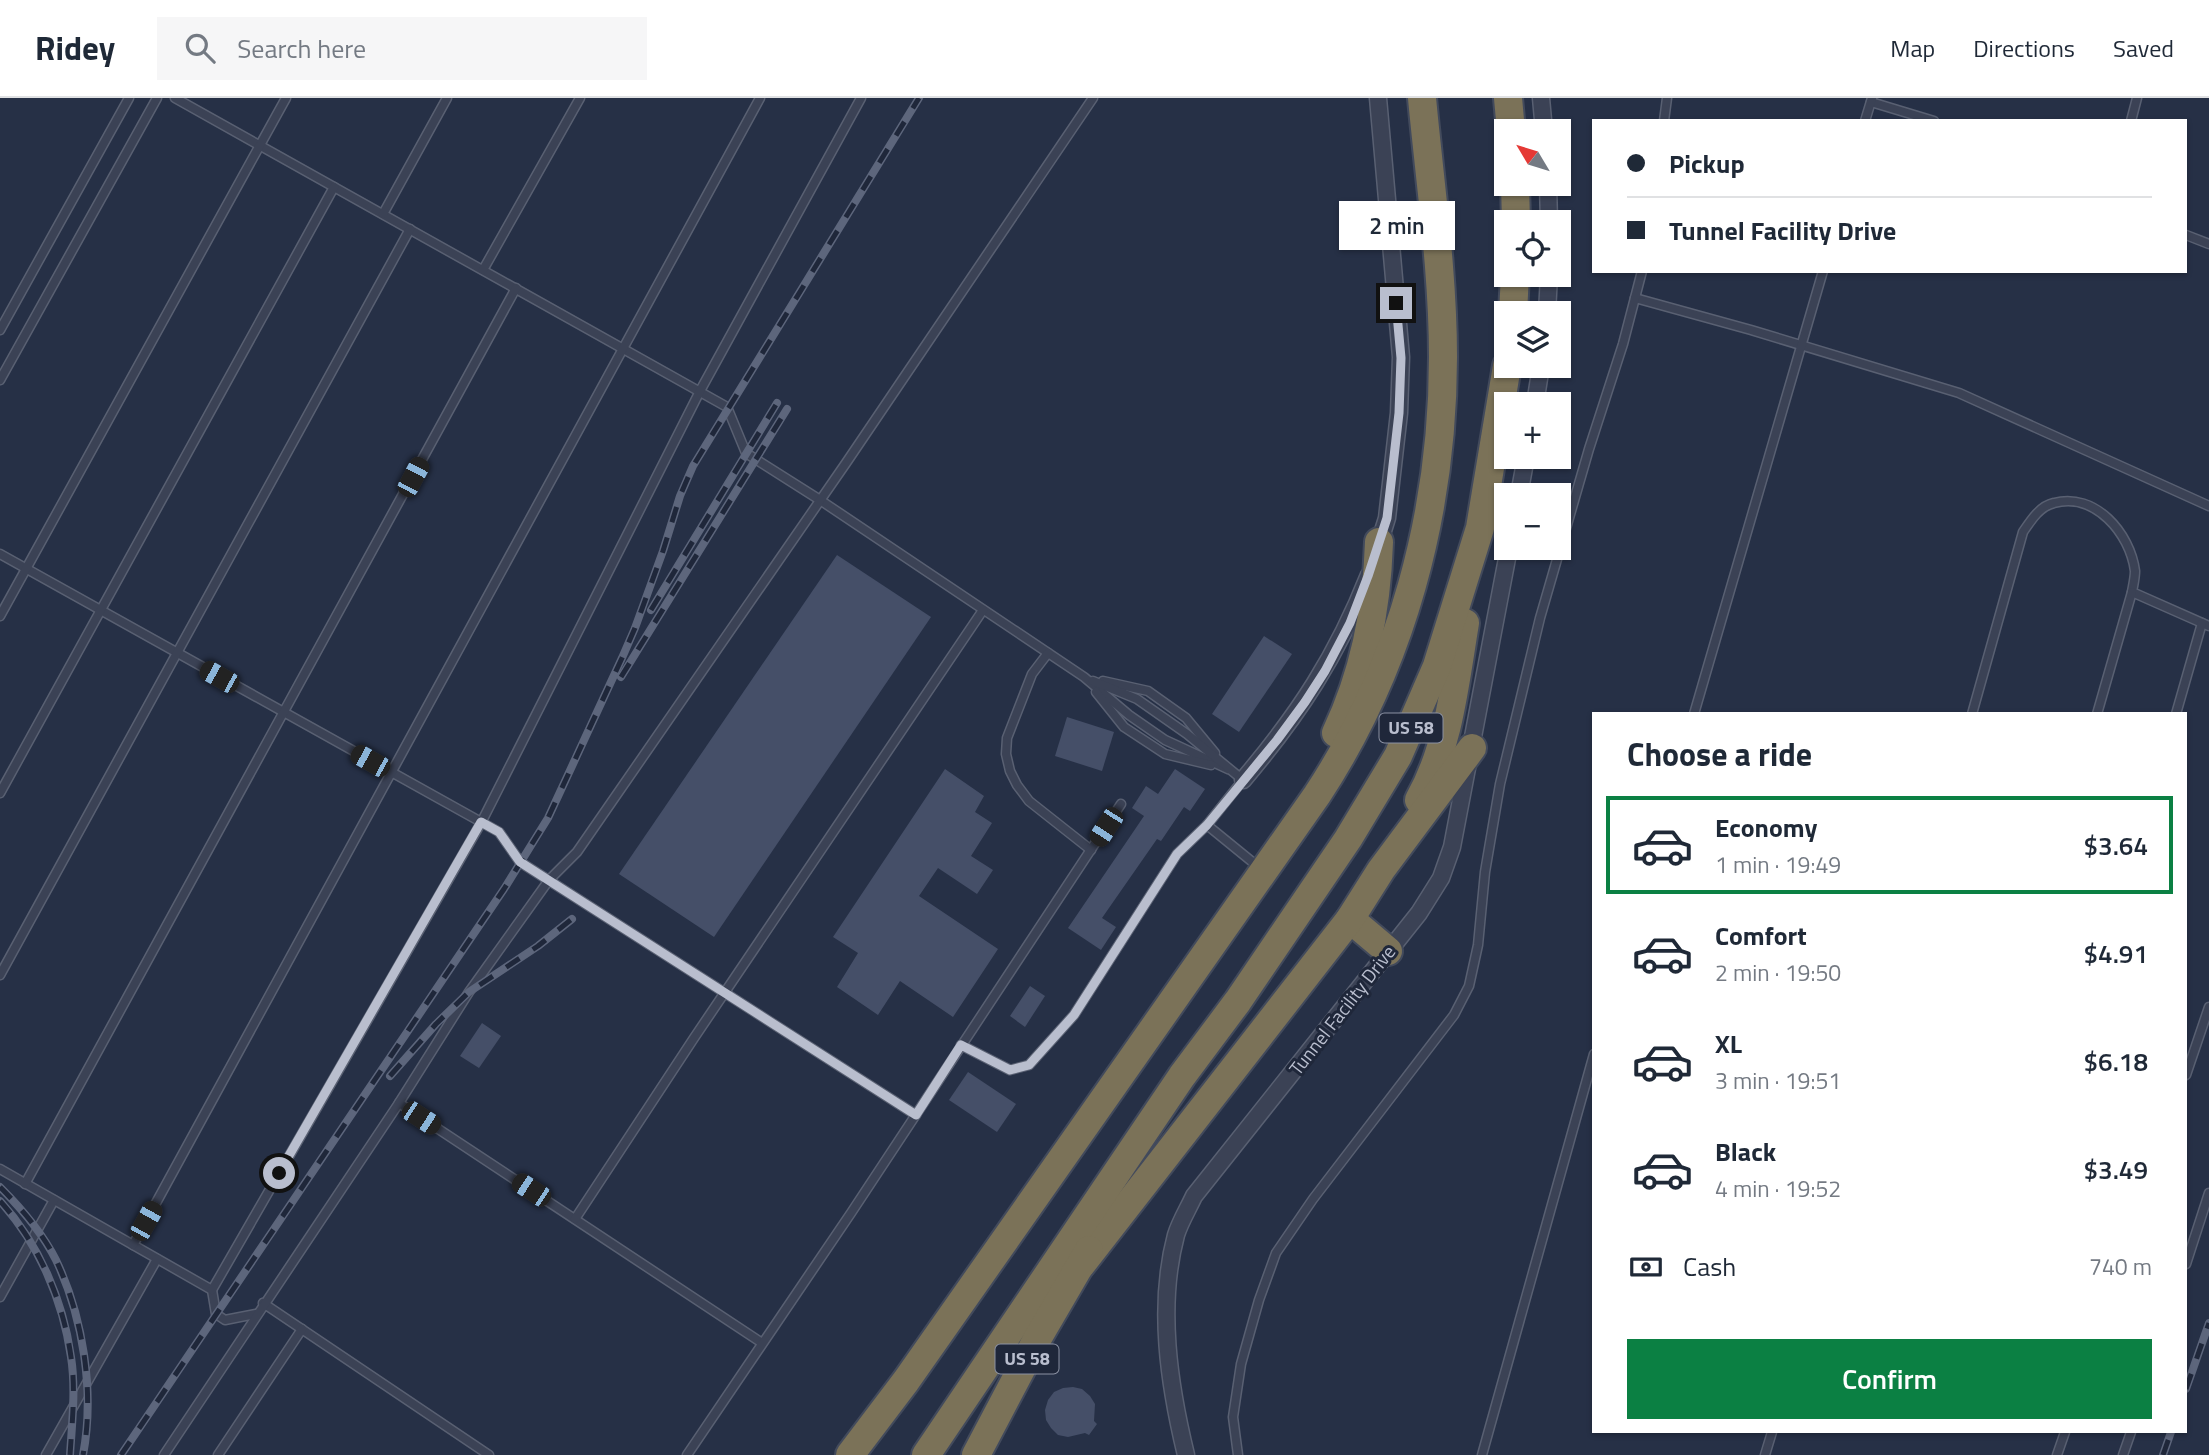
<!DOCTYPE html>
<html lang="en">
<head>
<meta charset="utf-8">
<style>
  :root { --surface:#fff; --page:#f6f6f7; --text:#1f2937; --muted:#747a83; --line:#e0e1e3; --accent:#0b8043 }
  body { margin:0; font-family:"Titillium Web",sans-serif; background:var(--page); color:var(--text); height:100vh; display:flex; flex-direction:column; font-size:26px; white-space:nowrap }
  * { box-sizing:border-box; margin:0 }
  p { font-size:23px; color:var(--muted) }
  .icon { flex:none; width:38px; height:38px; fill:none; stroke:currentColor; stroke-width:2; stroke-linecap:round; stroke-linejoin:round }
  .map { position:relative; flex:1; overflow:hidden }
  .drawer { position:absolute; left:1592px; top:614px; width:595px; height:721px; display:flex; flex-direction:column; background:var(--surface); border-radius:0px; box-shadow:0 2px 5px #0004 }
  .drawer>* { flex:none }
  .hud { position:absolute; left:1592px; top:21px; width:595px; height:154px; border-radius:0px; box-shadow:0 2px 5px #0004; display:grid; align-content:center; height:154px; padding:0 35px; background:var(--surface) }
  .needle { width:46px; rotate:308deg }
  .tools { position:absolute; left:1494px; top:21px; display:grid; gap:14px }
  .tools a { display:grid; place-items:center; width:77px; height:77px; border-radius:0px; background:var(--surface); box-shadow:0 2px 5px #0004; font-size:35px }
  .end { position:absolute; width:32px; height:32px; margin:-16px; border:9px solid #b9bece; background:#111; box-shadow:0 0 0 4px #111 }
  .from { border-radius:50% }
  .bubble { position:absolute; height:49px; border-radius:0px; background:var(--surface); box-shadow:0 2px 5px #0004; font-size:23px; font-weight:600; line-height:49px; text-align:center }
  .car { position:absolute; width:21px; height:42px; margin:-21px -10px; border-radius:9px; box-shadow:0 0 5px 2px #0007; background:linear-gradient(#222 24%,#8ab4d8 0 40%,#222 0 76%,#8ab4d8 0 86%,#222 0) }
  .hud b { display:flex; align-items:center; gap:24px; height:66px; font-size:26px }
  .hud b+b { border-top:2px solid var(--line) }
  .hud i { width:18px; height:18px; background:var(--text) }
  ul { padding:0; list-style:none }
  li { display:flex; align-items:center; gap:21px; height:98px; margin:0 14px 10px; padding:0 21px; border:4px solid transparent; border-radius:0px }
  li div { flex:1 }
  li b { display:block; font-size:26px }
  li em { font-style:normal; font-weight:600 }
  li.active { border-color:var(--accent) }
  li>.icon { width:63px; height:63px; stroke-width:1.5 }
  h2 { padding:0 35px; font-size:32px; line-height:84px }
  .pay { display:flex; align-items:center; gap:18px; height:77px; padding:0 35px; font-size:26px }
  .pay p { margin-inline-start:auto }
  .button { display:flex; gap:14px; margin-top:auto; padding:14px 35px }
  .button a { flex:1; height:80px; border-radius:0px; background:var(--accent); color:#fff; font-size:28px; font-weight:600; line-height:80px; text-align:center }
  header { display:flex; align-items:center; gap:42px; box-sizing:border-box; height:98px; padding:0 35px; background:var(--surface); border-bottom:2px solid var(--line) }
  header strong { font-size:33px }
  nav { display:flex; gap:38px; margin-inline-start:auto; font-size:24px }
  .search { width:490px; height:63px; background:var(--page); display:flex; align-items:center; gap:18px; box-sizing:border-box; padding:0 24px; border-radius:0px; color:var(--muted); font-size:26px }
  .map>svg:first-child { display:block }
  .building { fill:#454f68 }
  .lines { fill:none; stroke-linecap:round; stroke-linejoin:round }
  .lane-casing { stroke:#596072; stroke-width:11 }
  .street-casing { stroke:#596072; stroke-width:19 }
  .highway-casing { stroke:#424a5c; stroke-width:32 }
  .lane { stroke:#3b4255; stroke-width:8 }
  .street { stroke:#3b4255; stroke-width:16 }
  .highway { stroke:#7b7258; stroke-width:28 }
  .rail-casing { stroke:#5d667c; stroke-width:8 }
  .rail { stroke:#1f273a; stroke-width:5; stroke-dasharray:16; stroke-linecap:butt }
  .route { stroke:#b9bece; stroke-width:9 }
  .labels { text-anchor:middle; stroke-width:6; stroke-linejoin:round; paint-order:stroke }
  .shield { fill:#1f273a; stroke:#8b91a2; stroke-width:2 }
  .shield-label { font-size:18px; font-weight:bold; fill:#b9bece }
  .street-label { font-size:19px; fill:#b9bece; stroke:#1f273a }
</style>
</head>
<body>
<header>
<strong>Ridey</strong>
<div class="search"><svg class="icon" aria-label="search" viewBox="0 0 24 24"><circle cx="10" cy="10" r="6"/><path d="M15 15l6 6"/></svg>Search here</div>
<nav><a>Map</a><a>Directions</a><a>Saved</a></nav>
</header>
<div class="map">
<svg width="2209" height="1357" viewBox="0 0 2209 1357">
  <rect width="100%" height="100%" fill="#263046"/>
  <g class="building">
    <polygon points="837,457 931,519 714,839 619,776"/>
    <polygon points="1264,538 1292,556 1239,634 1212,616"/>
    <polygon points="1067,619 1114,634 1102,673 1055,658"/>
    <polygon points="945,671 984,698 975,714 992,725 971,758 993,772 977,796 938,770 919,798 998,851 953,919 900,883 878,917 837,889 858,855 833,839"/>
    <polygon points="1175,671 1205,691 1190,713 1184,709 1161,743 1157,741 1102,820 1116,829 1101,852 1068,830 1144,718 1132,710 1146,688 1158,696"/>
    <polygon points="1030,888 1045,898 1025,929 1010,918"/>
    <polygon points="482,925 501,938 479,970 460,958"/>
    <polygon points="968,974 1016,1006 997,1034 949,1002"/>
    <polygon points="1073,1289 1082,1291 1090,1298 1095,1306 1094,1323 1097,1326 1089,1337 1085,1335 1068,1339 1058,1337 1051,1330 1046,1322 1045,1312 1048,1302 1054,1294 1063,1290"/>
  </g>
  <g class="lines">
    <defs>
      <g id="lane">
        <polyline points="175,0 727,309 746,355 820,402 1084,579 1129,617 1165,642 1228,671"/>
        <polyline points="1871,4 1934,23"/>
        <polyline points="1664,23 1667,0"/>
        <polyline points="1865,23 1872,0"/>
        <polyline points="2131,23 2137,0"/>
        <polyline points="383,116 447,0"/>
        <polyline points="2186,137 2209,146"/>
        <polyline points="483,172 580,0"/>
        <polyline points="1635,200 1751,232 1959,295 2209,408"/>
        <polyline points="0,232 129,0"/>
        <polyline points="0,282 157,0"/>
        <polyline points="0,456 499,734 520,764 916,1017"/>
        <polyline points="0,518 286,0"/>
        <polyline points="1048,555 1032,576 1007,640 1006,656 1010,673 1017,687 1029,703 1091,752"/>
        <polyline points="1103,583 1148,593 1186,620 1215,655"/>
        <polyline points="1096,594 1124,629 1165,656 1211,667"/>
        <polyline points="1694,616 1823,173"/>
        <path d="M1972,616L2023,434C2031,422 2040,408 2054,405C2095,394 2130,435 2135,473C2135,480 2133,488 2132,494L2209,528"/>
        <polyline points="2097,616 2132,494"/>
        <polyline points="2176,616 2202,525"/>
        <polyline points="0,695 334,89"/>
        <polyline points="1207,727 1261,771"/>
        <polyline points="0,877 410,131"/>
        <polyline points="961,947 1010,972 1029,967 1074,917 1177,756 1207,727 1243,682 1187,636 1137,601 1093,583"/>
        <polyline points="2186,977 2209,909"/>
        <polyline points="399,1005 762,1245"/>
        <polyline points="0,1071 212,1192 216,1216 225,1222 256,1216"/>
        <polyline points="25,1086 516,190"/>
        <polyline points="575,1121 694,940 983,512"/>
        <polyline points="133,1147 760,0"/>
        <polyline points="2186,1166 2209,1095"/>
        <polyline points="212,1192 481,725 700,293 861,0"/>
        <polyline points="0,1199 54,1102"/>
        <polyline points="263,1205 489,1357"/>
        <polyline points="46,1357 157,1161"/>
        <polyline points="164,1357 399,1005 469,894 549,782 577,754 846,365 1093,0"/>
        <polyline points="218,1357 302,1231"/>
        <polyline points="687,1357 851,1115 1121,706"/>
        <polyline points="1238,1357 1233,1319 1241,1266 1259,1202 1276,1155 1313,1101 1454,917 1469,888 1478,847 1485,774 1500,686 1540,520 1589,351 1623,246 1642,173"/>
        <polyline points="1482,1357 1594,956"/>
        <polyline points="1765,1357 1772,1334"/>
        <polyline points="2057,1357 2065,1334"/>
        <polyline points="2123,1357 2131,1334"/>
      </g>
      <g id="street">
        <polyline points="1541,0 1544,33"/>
        <polyline points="1548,86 1549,124"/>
        <polyline points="1547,215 1549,177"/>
        <polyline points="1535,306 1541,268"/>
        <polyline points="1519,397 1526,359"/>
        <polyline points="1378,449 1387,420 1399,315 1401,259 1378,0"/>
        <path d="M1243,682C1299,616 1337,558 1369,477"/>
        <path d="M1186,1357C1169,1287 1157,1208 1176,1137C1180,1124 1188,1111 1194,1098L1419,815L1441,780L1452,749L1509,450"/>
      </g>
      <g id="highway">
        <polyline points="1508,0 1511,33"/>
        <polyline points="1515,86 1516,124"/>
        <polyline points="1513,215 1515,177"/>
        <path d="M1336,635C1364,576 1377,509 1379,444"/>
        <path d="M1419,702C1449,649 1455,585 1465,525"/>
        <polyline points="1350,821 1388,853"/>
        <polyline points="1081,1167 1350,821 1381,772 1472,650"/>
        <path d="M850,1357L906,1283L1317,697C1402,568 1443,414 1443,259C1443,173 1430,86 1422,0"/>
        <polyline points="926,1357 1182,978 1238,903 1348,741 1398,658 1437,568 1480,430 1507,268"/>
        <polyline points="976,1357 1036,1243 1089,1152"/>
      </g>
    </defs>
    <use href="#lane" class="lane-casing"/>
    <use href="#street" class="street-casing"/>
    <use href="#highway" class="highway-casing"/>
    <use href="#lane" class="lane"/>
    <use href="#street" class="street"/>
    <use href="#highway" class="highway"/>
    <defs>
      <g id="rail">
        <polyline points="651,512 777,305"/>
        <polyline points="621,579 787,311"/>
        <polyline points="390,978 436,926 469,894 538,848 572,821"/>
        <path d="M0,1089C21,1110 42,1134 56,1162C83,1219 95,1294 83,1357"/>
        <path d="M0,1103C39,1146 63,1202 71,1259C76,1291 72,1325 70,1357"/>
        <polyline points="2186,1291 2209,1225"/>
        <polyline points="121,1357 504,791 548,720 622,560 635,530 663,453 680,398 693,368 919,0"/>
        <polyline points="2163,1357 2171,1334"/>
      </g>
    </defs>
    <use href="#rail" class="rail-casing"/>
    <use href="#rail" class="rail"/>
  </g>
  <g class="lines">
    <polyline class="route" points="279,1075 481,724 499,734 520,764 916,1017 961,947 1010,972 1029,967 1074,917 1177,756 1207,727 1277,642 1305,604 1325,573 1350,525 1368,478 1387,420 1399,315 1401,260 1396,205"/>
  </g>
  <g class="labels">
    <g class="shield">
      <rect x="1379.5" y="615.5" width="63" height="29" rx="5"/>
      <rect x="995.5" y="1246.5" width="63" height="29" rx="5"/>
    </g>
    <g class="shield-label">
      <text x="1411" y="636">US 58</text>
      <text x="1027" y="1267">US 58</text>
    </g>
    <g class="street-label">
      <text transform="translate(1342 912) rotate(-52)" y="7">Tunnel Facility Drive</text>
    </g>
  </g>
</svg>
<div class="tools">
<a><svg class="needle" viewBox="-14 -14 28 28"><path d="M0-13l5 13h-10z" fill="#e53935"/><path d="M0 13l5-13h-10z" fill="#747a83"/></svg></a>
<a><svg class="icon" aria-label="locate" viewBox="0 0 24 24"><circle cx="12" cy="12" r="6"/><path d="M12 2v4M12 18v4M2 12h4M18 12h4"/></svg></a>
<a><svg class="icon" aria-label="layers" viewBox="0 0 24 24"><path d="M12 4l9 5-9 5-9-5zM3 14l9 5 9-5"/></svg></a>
<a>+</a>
<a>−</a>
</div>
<i class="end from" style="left:279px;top:1075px"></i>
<i class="end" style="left:1396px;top:205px"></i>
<div class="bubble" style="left:1339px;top:103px;width:116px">2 min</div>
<i class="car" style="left:413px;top:379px;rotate:28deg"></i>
<i class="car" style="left:219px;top:579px;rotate:299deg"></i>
<i class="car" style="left:370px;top:663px;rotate:299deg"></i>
<i class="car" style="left:1106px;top:729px;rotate:213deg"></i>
<i class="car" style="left:421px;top:1020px;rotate:123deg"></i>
<i class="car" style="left:531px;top:1092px;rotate:303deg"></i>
<i class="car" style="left:146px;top:1123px;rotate:29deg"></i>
<div class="hud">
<b><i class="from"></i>Pickup</b>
<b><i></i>Tunnel Facility Drive</b>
</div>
<section class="drawer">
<h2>Choose a ride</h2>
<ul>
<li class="active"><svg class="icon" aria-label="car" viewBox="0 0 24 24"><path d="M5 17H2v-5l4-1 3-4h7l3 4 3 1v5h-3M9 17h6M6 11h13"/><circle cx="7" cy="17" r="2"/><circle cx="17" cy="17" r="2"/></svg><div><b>Economy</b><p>1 min · 19:49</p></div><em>$3.64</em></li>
<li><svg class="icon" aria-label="car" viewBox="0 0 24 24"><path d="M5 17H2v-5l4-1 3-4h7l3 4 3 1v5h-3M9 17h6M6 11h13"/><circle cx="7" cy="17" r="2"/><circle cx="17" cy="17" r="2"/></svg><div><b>Comfort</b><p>2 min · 19:50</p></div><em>$4.91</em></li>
<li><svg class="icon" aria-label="car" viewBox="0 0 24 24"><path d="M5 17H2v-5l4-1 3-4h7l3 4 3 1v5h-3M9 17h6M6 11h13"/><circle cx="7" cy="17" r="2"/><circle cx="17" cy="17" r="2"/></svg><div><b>XL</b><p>3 min · 19:51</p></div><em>$6.18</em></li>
<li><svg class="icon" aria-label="car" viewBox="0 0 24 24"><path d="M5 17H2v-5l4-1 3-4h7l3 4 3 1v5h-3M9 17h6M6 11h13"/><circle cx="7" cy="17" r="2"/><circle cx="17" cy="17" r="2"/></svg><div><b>Black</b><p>4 min · 19:52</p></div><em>$3.49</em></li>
</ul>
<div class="pay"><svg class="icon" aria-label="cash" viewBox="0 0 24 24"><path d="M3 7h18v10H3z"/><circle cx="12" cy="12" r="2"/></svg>Cash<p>740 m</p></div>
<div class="button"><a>Confirm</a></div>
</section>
</div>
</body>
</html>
